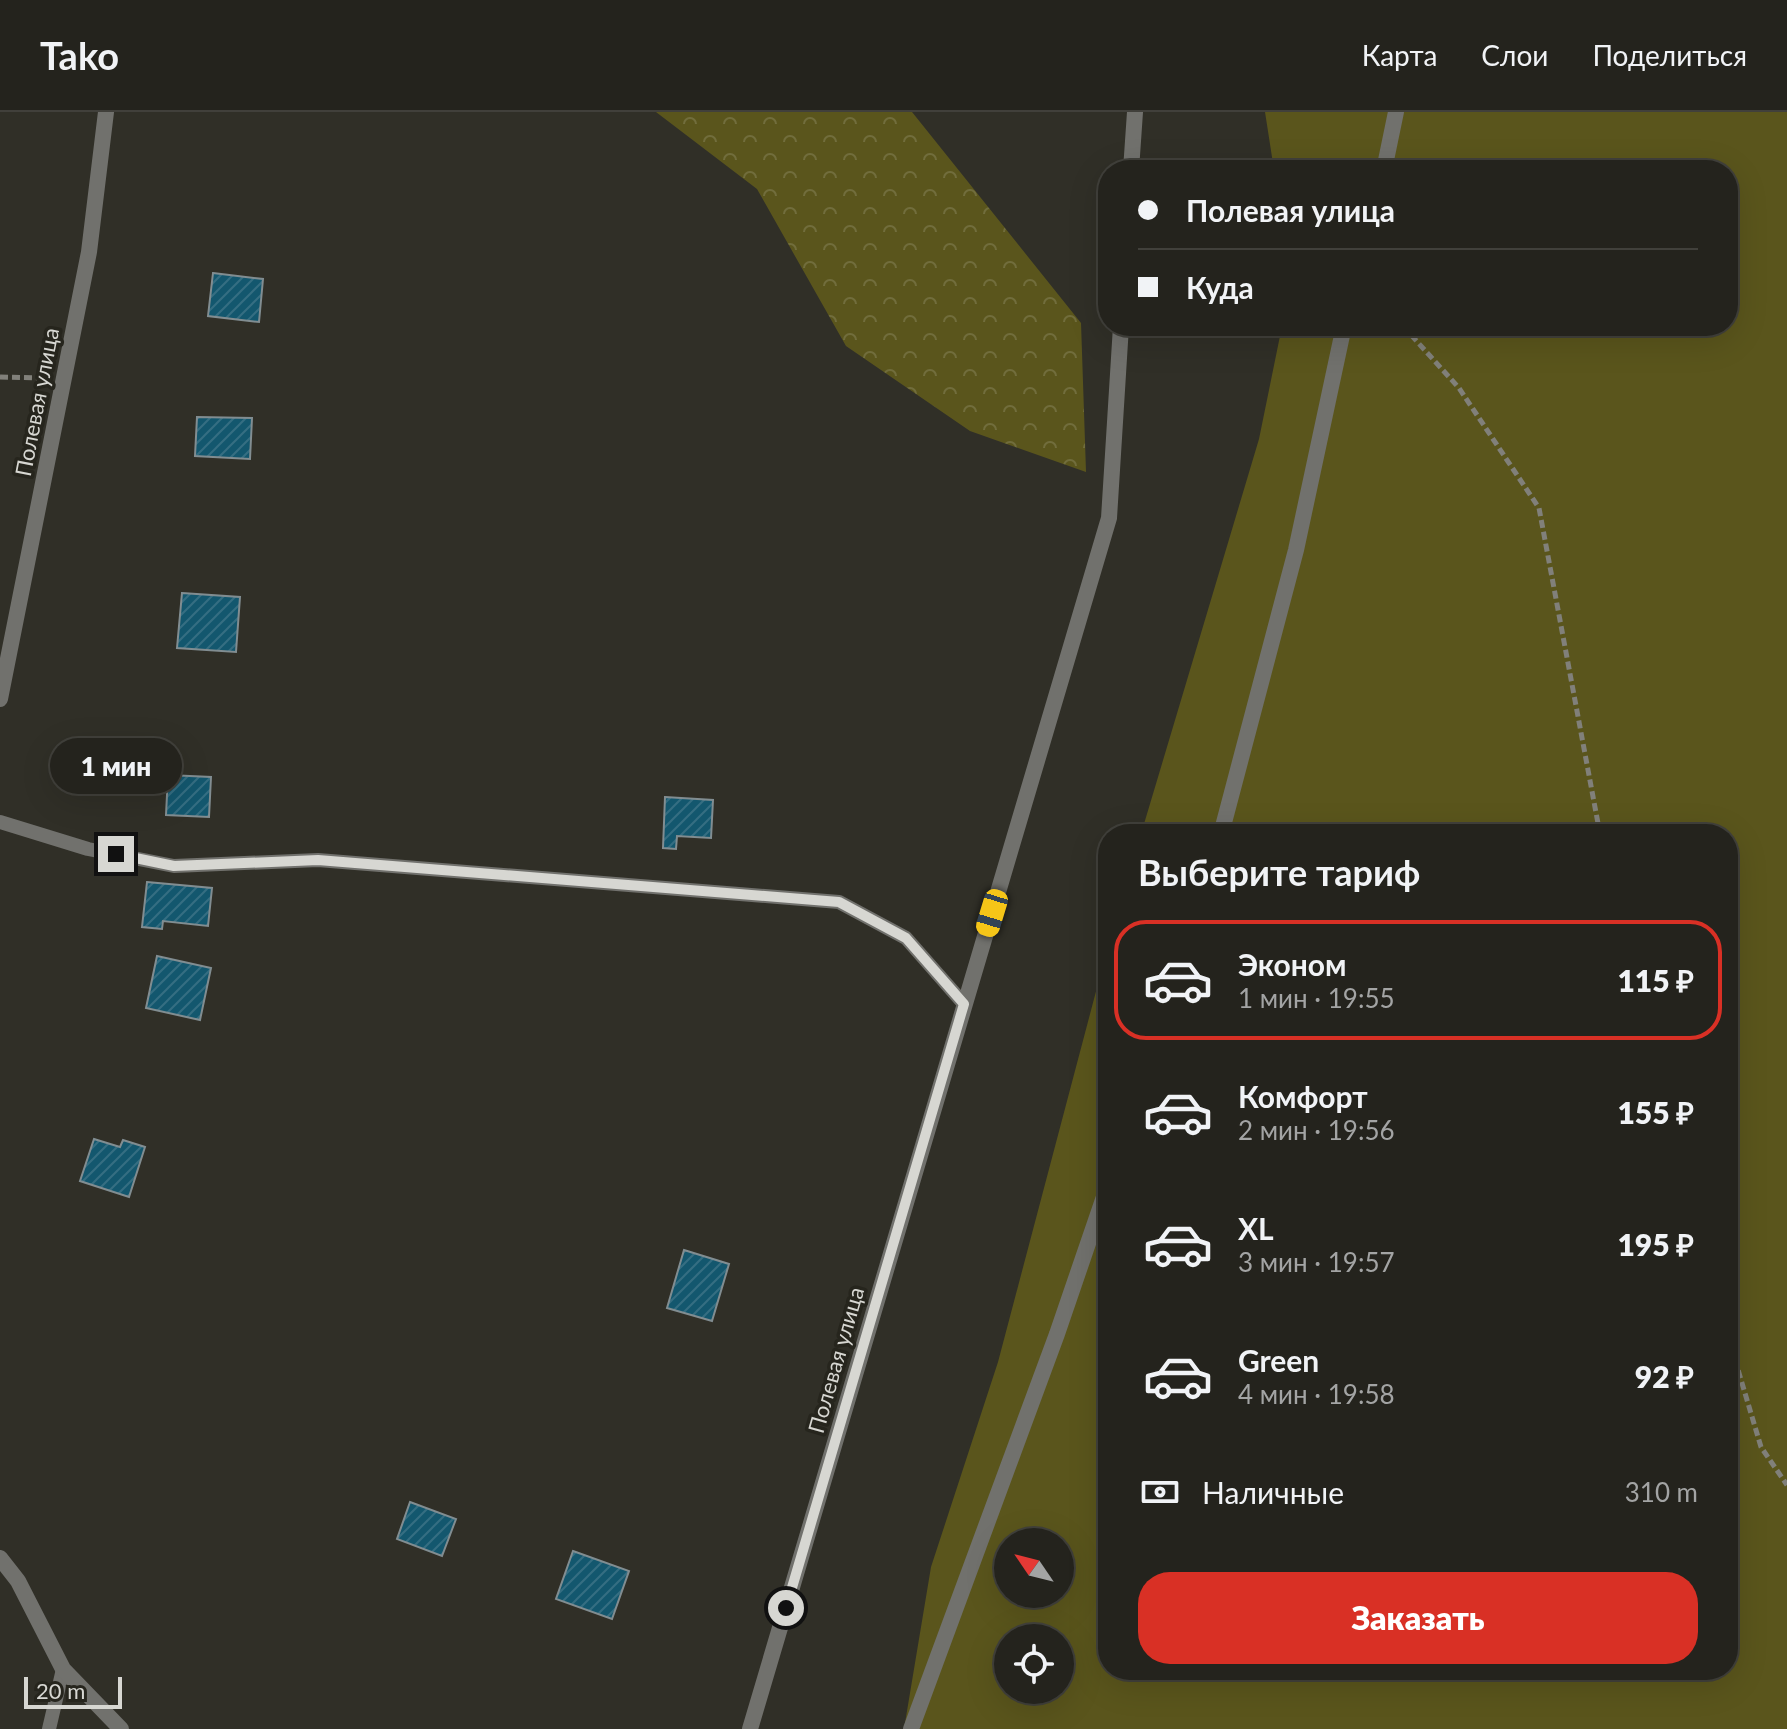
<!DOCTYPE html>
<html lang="ru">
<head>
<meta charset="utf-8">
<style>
  :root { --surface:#24231d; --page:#302f2a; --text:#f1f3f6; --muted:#a3a4a4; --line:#41403b; --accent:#d93025 }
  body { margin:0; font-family:Lato,sans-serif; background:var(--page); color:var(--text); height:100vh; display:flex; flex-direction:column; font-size:30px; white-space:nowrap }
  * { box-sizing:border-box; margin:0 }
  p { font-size:26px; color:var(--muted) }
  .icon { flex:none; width:44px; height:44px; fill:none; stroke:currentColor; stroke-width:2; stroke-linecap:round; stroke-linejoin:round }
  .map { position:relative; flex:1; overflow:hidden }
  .side { position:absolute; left:1098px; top:712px; width:640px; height:856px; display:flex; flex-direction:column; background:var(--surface); border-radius:32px; box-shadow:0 8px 32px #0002,0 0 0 2px var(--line) }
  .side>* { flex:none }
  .banner { position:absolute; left:1098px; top:48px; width:640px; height:176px; border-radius:32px; box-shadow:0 8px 32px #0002,0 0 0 2px var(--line); display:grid; align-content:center; height:176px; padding:0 40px; background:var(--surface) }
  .needle { width:52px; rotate:305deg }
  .tools { position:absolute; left:994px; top:1416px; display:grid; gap:16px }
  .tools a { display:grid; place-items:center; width:80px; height:80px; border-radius:50%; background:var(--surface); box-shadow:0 8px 32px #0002,0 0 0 2px var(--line); font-size:40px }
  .scale { position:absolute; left:24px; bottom:20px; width:98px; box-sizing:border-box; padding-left:8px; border:4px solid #d7d7d2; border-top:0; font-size:22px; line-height:28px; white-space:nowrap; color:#d7d7d2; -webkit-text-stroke:6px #26251d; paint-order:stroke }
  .end { position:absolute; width:36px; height:36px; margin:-18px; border:10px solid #d7d7d2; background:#111; box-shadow:0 0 0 4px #111 }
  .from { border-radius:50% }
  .bubble { position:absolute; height:56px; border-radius:28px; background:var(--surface); box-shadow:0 8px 32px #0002,0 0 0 2px var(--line); font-size:26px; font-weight:800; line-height:56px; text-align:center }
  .car { position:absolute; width:24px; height:48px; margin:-24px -12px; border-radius:10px; box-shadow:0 0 6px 2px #0007; background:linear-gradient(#f5c518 24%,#345 0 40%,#f5c518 0 76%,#345 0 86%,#f5c518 0) }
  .banner b { display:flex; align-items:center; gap:28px; height:76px; font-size:30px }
  .banner b+b { border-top:2px solid var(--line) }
  .banner i { width:20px; height:20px; background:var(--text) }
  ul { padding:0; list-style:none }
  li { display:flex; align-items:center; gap:24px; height:120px; margin:0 16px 12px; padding:0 24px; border:4px solid transparent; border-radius:32px }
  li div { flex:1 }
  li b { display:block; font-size:30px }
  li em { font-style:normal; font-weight:800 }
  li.selected { border-color:var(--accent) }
  li>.icon { width:72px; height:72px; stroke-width:1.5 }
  h2 { padding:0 40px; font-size:36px; line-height:96px }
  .pay { display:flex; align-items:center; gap:20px; height:88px; padding:0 40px; font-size:30px }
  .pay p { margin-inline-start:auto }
  .action { display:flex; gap:16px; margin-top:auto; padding:16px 40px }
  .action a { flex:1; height:92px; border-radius:32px; background:var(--accent); color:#fff; font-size:32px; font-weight:800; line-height:92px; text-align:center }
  header { display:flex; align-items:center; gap:48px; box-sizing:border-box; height:112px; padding:0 40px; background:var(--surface); border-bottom:2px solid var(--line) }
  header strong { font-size:38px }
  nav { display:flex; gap:44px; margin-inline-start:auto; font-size:28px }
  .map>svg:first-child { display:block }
  .green { fill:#5a551c; fill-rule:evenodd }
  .forest { fill:url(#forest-crowns) }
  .building { fill:url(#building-hatch); stroke:#818d91; stroke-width:2 }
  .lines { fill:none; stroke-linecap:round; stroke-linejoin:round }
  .path { stroke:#81807a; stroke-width:5; stroke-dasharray:8 4; stroke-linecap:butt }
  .lane { stroke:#71716d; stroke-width:14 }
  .street { stroke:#71716d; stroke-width:16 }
  .route { stroke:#d7d7d2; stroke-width:10 }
  .labels { text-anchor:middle; stroke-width:7; stroke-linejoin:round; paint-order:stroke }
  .street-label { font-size:22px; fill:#d7d7d2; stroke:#26251d }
</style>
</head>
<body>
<header>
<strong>Tako</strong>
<nav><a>Карта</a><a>Слои</a><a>Поделиться</a></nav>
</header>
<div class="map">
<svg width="1787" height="1617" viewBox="0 0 1787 1617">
  <defs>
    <pattern id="forest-crowns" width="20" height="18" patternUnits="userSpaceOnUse" patternTransform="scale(2)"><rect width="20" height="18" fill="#5a551c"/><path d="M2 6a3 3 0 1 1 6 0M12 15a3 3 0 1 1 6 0" fill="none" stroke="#716d3c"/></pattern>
    <pattern id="building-hatch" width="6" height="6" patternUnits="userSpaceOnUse" patternTransform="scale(2)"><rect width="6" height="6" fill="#13576e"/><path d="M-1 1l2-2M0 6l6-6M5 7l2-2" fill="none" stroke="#356e82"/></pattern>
  </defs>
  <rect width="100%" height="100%" fill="#302f27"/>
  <path class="green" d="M1265,0H1787V1617H904L931,1455L998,1250L1108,834V1558H1728V722H1141L1259,327L1282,214H1728V58H1274ZM1008,1430H1060V1482H1008ZM1008,1526H1060V1578H1008Z"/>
  <polygon class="forest" points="656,0 912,0 1081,211 1086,360 970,319 846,234 757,77"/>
  <g class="building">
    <polygon points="213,161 263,167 259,210 208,204"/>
    <polygon points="197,305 252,306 250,347 195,344"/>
    <polygon points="182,481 240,485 236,540 177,536"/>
    <polygon points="168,663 211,665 209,705 166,703"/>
    <polygon points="665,685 713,688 711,726 677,724 676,737 663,736"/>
    <polygon points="147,770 212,776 208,814 163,809 162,817 142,815"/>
    <polygon points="157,844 211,856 200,908 146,896"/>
    <polygon points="94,1027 120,1035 123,1028 145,1035 129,1085 80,1069"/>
    <polygon points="684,1138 729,1152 712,1209 667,1196"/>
    <polygon points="410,1390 456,1407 442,1444 397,1427"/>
    <polygon points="573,1439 629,1459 612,1507 556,1487"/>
  </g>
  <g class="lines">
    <g class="path">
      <polyline points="1403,214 1459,276 1539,396 1600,722"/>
      <polyline points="0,265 39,266"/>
      <polyline points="1728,1224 1761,1335 1787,1373"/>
    </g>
    <g class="lane">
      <polyline points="0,710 88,737 174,754 318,748 839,790 906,826 964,892"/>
      <polyline points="49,1617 63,1557"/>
    </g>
    <g class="street">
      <polyline points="1131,58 1135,0"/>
      <polyline points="1384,58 1396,0"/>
      <polyline points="0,587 89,140 106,0"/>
      <polyline points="1221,722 1296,438 1344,214"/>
      <polyline points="0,1446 18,1469 63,1557 121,1617"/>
      <polyline points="750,1617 1109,406 1121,214"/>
      <polyline points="911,1617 1057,1222 1108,1073"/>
    </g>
  </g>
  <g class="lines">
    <polyline class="route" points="116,742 174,754 318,748 839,790 906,826 964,892 786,1496"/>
  </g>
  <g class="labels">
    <g class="street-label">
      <text transform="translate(37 290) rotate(-79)" y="8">Полевая улица</text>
      <text transform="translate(836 1248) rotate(-74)" y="8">Полевая улица</text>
    </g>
  </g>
</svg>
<div class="tools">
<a><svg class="needle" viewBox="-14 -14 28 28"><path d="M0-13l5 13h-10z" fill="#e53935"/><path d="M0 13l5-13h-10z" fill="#a3a4a4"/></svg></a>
<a><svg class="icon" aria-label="locate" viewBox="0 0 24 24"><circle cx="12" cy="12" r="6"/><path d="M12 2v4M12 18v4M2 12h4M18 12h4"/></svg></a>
</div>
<div class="scale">20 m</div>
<i class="end from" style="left:786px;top:1496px"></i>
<i class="end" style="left:116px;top:742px"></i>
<div class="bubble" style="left:50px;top:626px;width:132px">1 мин</div>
<i class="car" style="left:992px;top:801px;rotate:197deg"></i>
<div class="banner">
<b><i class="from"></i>Полевая улица</b>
<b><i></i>Куда</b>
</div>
<section class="side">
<h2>Выберите тариф</h2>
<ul>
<li class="selected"><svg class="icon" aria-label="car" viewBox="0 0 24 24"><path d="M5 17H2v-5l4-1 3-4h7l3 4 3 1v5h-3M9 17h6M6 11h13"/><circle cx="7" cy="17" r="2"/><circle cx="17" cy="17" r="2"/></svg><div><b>Эконом</b><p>1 мин · 19:55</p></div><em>115 ₽</em></li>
<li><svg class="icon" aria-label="car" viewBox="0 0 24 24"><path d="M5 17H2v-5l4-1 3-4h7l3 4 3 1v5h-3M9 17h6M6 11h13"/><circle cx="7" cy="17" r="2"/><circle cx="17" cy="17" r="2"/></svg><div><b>Комфорт</b><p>2 мин · 19:56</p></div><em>155 ₽</em></li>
<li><svg class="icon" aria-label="car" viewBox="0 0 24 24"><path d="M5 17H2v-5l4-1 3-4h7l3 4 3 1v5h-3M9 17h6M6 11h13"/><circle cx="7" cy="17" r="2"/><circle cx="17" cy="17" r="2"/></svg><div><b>XL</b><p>3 мин · 19:57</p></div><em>195 ₽</em></li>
<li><svg class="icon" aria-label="car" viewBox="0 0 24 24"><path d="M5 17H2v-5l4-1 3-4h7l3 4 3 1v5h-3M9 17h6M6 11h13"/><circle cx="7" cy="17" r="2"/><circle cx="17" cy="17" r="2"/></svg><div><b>Green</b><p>4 мин · 19:58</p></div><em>92 ₽</em></li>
</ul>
<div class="pay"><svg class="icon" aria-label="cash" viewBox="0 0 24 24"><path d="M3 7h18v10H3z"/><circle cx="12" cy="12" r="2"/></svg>Наличные<p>310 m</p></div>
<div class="action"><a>Заказать</a></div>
</section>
</div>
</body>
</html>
